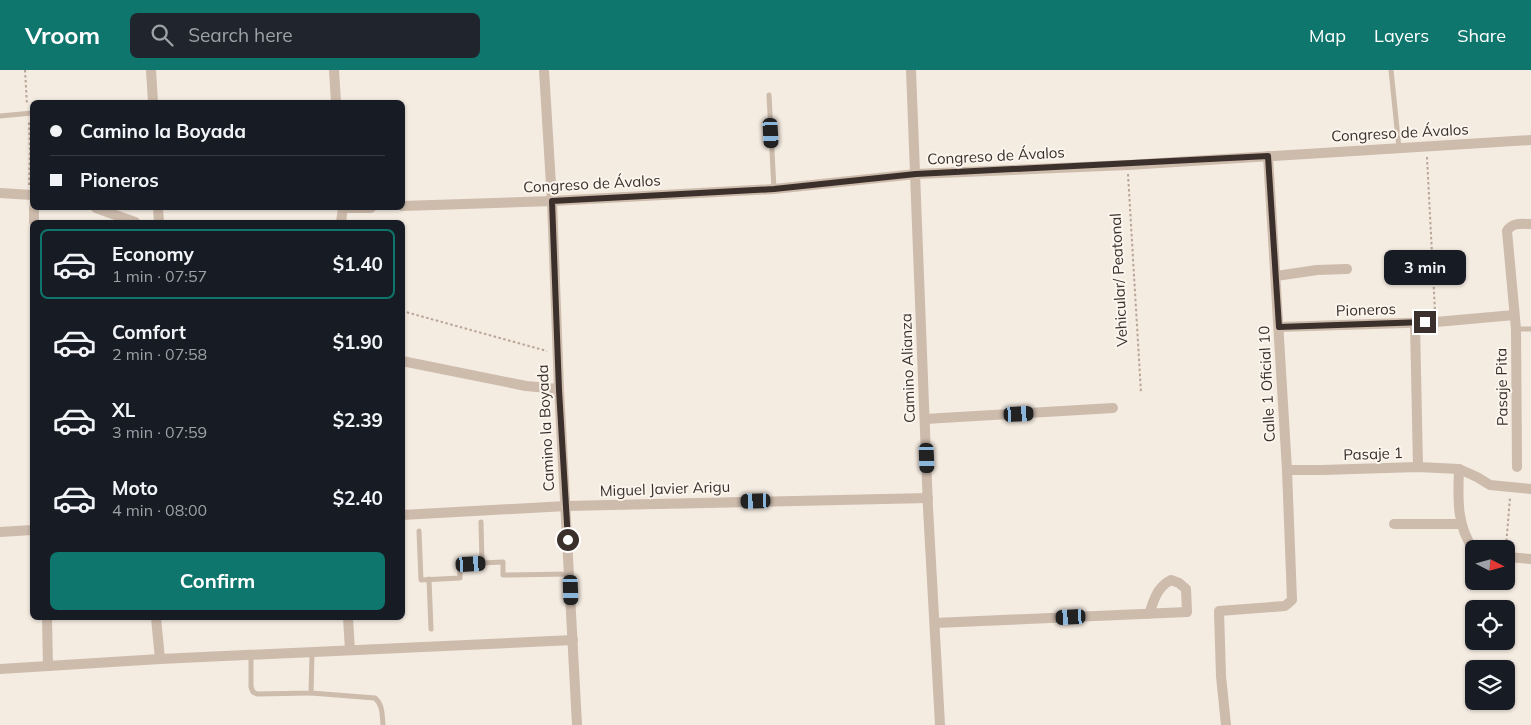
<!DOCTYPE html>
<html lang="en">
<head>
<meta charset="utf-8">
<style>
  :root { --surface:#171b24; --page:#20242c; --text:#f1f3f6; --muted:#9ea1a6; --line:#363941; --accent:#0f766e }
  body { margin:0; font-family:Mulish,sans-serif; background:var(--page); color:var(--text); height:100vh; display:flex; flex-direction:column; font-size:19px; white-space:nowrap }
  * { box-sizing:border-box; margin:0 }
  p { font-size:16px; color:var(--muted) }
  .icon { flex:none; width:28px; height:28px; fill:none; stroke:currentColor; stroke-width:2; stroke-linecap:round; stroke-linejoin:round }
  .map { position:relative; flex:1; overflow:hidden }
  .details { position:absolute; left:30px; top:150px; width:375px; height:400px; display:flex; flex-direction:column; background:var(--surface); border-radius:8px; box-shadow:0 1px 4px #0004 }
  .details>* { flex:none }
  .top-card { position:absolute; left:30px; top:30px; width:375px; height:110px; border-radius:8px; box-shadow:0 1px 4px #0004; display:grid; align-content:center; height:110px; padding:0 20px; background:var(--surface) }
  .needle { width:32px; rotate:96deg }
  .buttons { position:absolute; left:1465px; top:470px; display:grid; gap:10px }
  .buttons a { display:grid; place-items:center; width:50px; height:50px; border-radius:8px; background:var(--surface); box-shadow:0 1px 4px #0004; font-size:25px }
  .end { position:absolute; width:22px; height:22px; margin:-11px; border:6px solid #3b302b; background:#fff; box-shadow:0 0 0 2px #fff }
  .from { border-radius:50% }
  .bubble { position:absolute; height:35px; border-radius:8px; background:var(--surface); box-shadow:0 1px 4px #0004; font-size:16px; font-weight:700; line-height:35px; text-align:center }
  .car { position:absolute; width:15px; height:30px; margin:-15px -8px; border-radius:6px; box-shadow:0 0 4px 1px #0007; background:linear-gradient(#222 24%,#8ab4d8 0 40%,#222 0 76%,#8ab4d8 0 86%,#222 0) }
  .top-card b { display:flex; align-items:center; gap:18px; height:48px; font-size:19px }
  .top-card b+b { border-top:1px solid var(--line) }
  .top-card i { width:12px; height:12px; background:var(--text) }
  ul { padding:9px 0 0; list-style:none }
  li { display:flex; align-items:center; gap:15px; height:70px; margin:0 10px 8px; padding:0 10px; border:2px solid transparent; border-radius:8px }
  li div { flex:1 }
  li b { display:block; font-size:19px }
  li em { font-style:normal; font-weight:700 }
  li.active { border-color:var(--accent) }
  li>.icon { width:45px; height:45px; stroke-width:1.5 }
  .cta { display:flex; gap:10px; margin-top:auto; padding:10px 20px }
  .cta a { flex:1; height:58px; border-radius:8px; background:var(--accent); color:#fff; font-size:20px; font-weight:700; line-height:58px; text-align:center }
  header { display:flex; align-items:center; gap:30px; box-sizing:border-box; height:70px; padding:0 25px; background:var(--accent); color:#fff }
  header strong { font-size:24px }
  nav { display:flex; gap:28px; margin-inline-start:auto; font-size:18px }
  .search { width:350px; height:45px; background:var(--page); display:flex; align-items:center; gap:12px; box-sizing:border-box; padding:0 18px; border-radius:8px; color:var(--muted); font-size:19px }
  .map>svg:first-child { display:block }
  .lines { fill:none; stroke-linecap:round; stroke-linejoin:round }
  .path { stroke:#b9a596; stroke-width:2; stroke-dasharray:2.5 2.5; stroke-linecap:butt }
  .lane { stroke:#cdbbac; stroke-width:5 }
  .street { stroke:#cdbbac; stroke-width:10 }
  .route { stroke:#3b302b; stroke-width:6 }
  .labels { text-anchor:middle; stroke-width:4; stroke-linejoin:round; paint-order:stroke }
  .street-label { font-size:15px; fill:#3b302b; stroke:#fbf5ee }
</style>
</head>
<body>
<header>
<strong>Vroom</strong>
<div class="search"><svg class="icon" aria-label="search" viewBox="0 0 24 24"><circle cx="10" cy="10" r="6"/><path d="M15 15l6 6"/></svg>Search here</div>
<nav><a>Map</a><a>Layers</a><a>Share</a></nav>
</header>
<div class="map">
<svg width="1531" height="655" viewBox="0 0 1531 655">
  <rect width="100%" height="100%" fill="#f4ebe1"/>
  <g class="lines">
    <g class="path">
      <polyline points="25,0 27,35"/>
      <polyline points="1427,87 1435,242"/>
      <polyline points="1128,104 1141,323"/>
      <polyline points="29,115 30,81 29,52"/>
      <polyline points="402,241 547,281"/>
      <polyline points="1506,476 1510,428"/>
    </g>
    <g class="lane">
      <polyline points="1391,0 1399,78"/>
      <polyline points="769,25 774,119"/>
      <polyline points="0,46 32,43"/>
      <polyline points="1516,259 1531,259"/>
      <polyline points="481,452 482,493"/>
      <polyline points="419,461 421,510 460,508 460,494 503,492 503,505 570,504"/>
      <polyline points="429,509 431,559"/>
      <polyline points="251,585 251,617 253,622 257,624 311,623 312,583"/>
      <path d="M311,623L375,628C383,635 382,645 383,655"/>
    </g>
    <g class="street">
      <polyline points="151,0 153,32"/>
      <polyline points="334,0 336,32"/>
      <polyline points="544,0 552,131 559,319 577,655"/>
      <polyline points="911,0 928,438 940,655"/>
      <polyline points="0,123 32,125"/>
      <polyline points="402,136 552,131 774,119 916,104 1128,95 1531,70"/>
      <polyline points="96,138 135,152"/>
      <polyline points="158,138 159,152"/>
      <polyline points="343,138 371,138"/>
      <polyline points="34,152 34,138"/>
      <polyline points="341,152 343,138"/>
      <polyline points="1276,206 1317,200 1347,199"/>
      <polyline points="1415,253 1418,397"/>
      <polyline points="1279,257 1436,252 1514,245"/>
      <polyline points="402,291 526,316 559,319"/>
      <polyline points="925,349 1113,338"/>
      <path d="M1517,397L1516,259L1507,161C1512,152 1522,154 1531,154"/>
      <path d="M1459,399C1458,427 1456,456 1474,480"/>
      <polyline points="1287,400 1322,400 1418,397 1459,399 1477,407 1490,415 1531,419"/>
      <polyline points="402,445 566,436 928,428"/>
      <polyline points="1394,454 1460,454"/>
      <polyline points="0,462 32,460"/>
      <polyline points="1506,487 1531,489"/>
      <polyline points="47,548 48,596"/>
      <polyline points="156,548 160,589"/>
      <polyline points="348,548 350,580"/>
      <path d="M935,553L1187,542L1186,519L1179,513L1171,510C1157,517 1154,530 1149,544"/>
      <polyline points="0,599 160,589 573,570"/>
      <polyline points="1226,655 1221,606 1219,541 1285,536 1292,530 1287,400 1268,86"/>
    </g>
  </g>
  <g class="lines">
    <polyline class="route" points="568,470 559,320 552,131 774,119 916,104 1268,86 1279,257 1425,252"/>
  </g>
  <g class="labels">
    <g class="street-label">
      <text transform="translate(1400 63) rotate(-3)" y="5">Congreso de Ávalos</text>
      <text transform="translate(996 86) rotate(-3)" y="5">Congreso de Ávalos</text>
      <text transform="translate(592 114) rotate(-3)" y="5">Congreso de Ávalos</text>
      <text transform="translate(1119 210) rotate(-93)" y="5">Vehicular/ Peatonal</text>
      <text transform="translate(1366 240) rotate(-2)" y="5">Pioneros</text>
      <text transform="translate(908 298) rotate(-92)" y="5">Camino Alianza</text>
      <text transform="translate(1267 314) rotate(-93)" y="5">Calle 1 Oficial 10</text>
      <text transform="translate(1502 317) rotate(-91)" y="5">Pasaje Pita</text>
      <text transform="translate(546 358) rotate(-93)" y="5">Camino la Boyada</text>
      <text transform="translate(1373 384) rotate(-2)" y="5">Pasaje 1</text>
      <text transform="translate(665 419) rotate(-2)" y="5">Miguel Javier Arigu</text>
    </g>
  </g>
</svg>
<div class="buttons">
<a><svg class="needle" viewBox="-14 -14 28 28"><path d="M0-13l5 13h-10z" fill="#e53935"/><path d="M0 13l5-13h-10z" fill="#9ea1a6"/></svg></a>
<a><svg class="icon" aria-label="locate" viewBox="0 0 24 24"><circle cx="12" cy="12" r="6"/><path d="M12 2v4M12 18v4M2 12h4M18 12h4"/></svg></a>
<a><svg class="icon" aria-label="layers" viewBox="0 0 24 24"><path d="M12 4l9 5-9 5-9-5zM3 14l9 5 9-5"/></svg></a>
</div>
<i class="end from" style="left:568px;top:470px"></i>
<i class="end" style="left:1425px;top:252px"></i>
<div class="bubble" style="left:1384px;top:180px;width:82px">3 min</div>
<i class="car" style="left:771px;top:63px;rotate:177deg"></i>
<i class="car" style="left:1019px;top:344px;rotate:87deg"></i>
<i class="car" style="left:927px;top:388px;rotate:178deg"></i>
<i class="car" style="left:756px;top:431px;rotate:268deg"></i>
<i class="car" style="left:471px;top:494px;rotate:87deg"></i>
<i class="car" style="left:571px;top:520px;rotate:178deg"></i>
<i class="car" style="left:1071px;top:547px;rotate:267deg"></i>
<div class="top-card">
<b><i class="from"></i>Camino la Boyada</b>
<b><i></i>Pioneros</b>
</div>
<section class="details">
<ul>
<li class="active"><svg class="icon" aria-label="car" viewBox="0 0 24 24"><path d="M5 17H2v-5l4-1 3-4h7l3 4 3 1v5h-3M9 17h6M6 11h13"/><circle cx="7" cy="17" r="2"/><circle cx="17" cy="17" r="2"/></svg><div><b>Economy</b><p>1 min · 07:57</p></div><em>$1.40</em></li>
<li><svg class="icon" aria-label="car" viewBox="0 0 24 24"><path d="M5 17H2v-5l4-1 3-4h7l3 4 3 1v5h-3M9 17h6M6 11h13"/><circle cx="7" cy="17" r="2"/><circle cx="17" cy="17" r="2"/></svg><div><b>Comfort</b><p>2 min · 07:58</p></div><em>$1.90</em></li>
<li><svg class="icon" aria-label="car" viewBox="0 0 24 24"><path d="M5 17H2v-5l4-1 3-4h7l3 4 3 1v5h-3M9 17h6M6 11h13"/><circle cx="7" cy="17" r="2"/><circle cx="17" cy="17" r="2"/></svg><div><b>XL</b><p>3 min · 07:59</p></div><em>$2.39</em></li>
<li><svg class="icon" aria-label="car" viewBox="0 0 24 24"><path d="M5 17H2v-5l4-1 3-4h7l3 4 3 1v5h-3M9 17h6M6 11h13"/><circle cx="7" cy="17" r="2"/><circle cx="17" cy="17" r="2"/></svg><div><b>Moto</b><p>4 min · 08:00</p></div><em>$2.40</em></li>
</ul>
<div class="cta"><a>Confirm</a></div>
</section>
</div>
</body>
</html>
